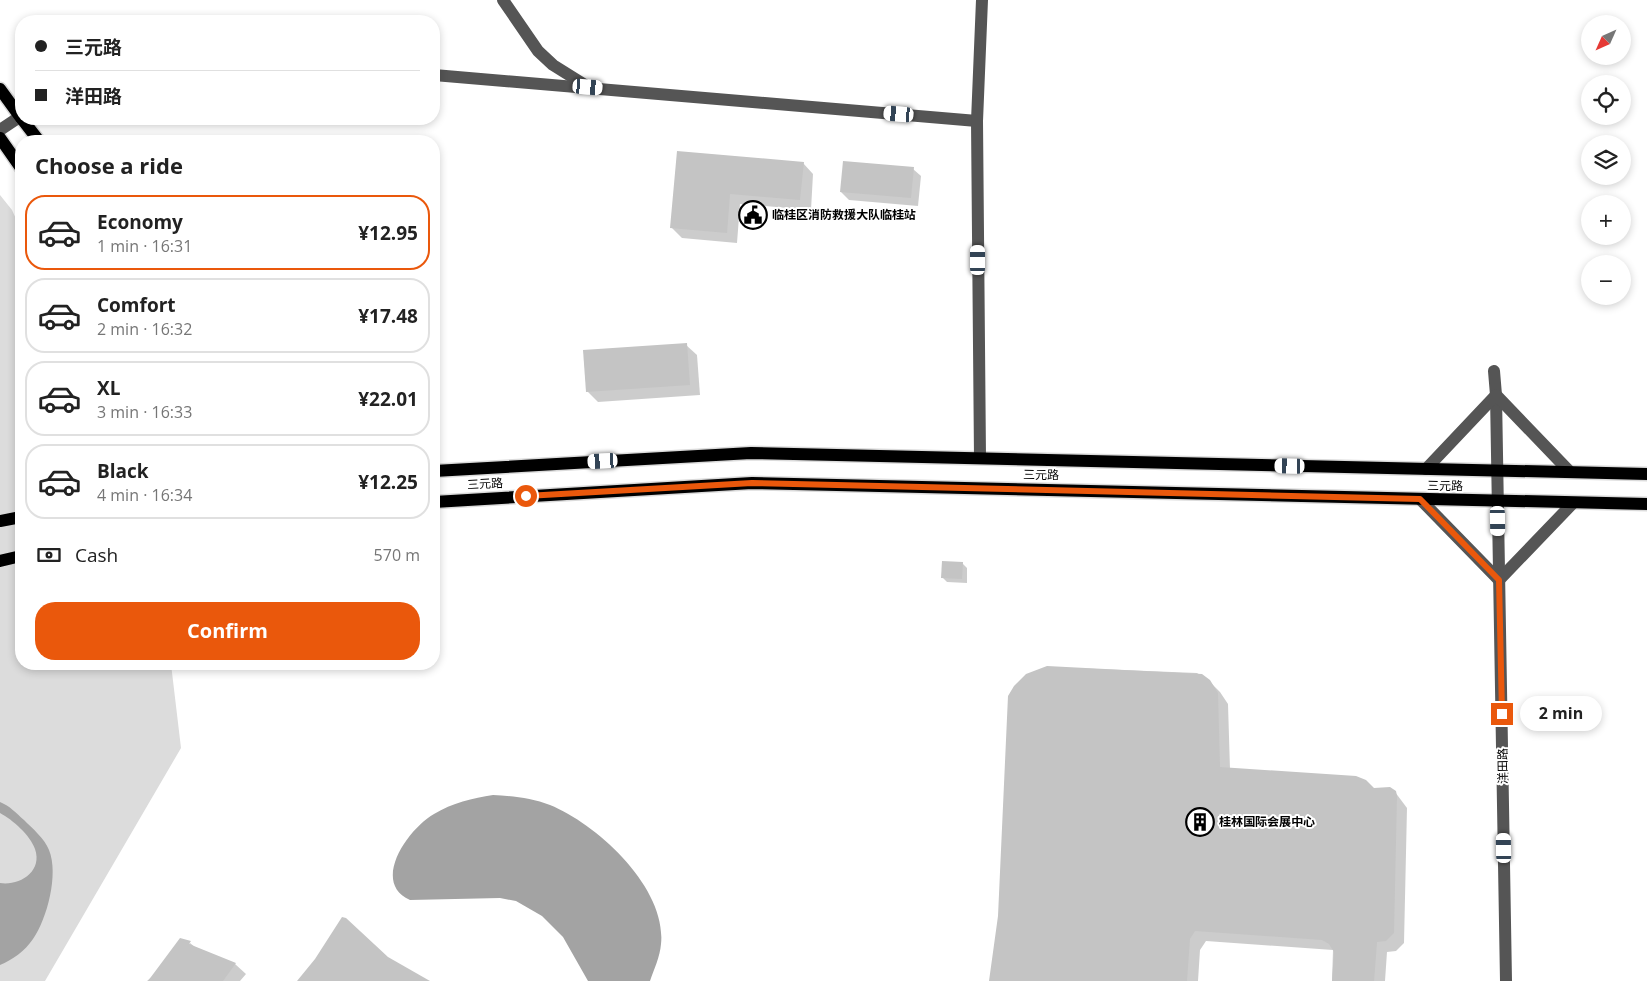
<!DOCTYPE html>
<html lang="en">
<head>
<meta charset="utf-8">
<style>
  :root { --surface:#fff; --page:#f2f2f2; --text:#222; --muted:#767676; --line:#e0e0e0; --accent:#ea580c }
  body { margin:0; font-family:"Open Sans","Noto Sans SC",sans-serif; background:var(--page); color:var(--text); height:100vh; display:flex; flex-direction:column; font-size:19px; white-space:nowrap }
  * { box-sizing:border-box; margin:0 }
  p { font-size:16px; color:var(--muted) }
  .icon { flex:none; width:28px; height:28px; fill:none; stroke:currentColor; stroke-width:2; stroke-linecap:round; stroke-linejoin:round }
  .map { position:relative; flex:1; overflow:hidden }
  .sheet { position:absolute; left:15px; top:135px; width:425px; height:535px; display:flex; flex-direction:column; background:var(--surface); border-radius:20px; box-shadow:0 2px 8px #0003 }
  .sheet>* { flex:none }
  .top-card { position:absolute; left:15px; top:15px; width:425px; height:110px; border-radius:20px; box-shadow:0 2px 8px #0003; display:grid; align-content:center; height:110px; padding:0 20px; background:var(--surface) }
  .needle { width:32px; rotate:225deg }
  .fabs { position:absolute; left:1581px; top:15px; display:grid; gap:10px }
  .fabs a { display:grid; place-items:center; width:50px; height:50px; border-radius:50%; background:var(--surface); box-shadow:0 2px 8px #0003; font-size:25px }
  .end { position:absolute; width:22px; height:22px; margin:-11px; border:6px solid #ea580c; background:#fff; box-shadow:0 0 0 2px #fff }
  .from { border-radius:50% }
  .bubble { position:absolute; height:35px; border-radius:18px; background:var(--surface); box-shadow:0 2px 8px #0003; font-size:16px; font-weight:700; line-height:35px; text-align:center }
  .car { position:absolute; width:15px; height:30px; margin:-15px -8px; border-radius:6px; box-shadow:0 0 4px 1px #0007; background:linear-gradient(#fff 24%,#345 0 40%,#fff 0 76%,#345 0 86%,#fff 0) }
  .top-card b { display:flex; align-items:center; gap:18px; height:48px; font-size:19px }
  .top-card b+b { border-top:1px solid var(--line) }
  .top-card i { width:12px; height:12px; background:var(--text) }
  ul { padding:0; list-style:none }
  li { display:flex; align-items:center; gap:15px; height:75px; margin:0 10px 8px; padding:0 10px; border:2px solid var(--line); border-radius:20px }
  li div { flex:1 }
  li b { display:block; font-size:19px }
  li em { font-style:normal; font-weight:700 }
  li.on { border-color:var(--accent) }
  li>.icon { width:45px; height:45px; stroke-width:1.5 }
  h2 { padding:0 20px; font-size:22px; line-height:60px }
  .pay { display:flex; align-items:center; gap:12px; height:55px; padding:0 20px; font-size:19px }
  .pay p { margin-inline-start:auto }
  .cta { display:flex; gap:10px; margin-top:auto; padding:10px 20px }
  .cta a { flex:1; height:58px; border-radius:20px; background:var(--accent); color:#fff; font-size:20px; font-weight:700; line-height:58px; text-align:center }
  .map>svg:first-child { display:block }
  .green { fill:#dcdcdc }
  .water { fill:#a3a3a3 }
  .shadow { fill:#0003 }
  .building { fill:#c4c4c4 }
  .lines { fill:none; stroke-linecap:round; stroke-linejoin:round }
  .major-casing { stroke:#dbdbdb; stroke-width:15 }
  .minor { stroke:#555; stroke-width:12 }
  .major { stroke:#000; stroke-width:12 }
  .route { stroke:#ea580c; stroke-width:6 }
  .labels { text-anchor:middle; stroke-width:4; stroke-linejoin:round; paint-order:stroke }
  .poi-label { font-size:12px; font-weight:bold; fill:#000; stroke:#fff; text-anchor:start }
  .street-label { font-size:12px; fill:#000; stroke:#fff }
</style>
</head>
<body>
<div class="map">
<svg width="1647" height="981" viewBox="0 0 1647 981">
  <rect width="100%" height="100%" fill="#fff"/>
  <polygon class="green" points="0,195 12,210 21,230 21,664 171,664 181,748 45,981 0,981"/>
  <g class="water">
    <path d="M493,795C512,796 532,798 550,805C597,824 667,888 661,944C660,957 654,969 650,981H588L563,937L542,916L516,901L500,898L410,900C370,882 409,828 434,814C452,803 473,798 493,795Z"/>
    <path d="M0,802C10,806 16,813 24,820C32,828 45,839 49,850C59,874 47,919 33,939C25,951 12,960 0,965V883C19,886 43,872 35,849C30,835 13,820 0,813Z"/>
  </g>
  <g class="shadow">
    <polygon points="678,153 803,163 813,174 811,210 740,204 737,243 682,238 672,228"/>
    <polygon points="913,169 921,176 918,206 849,200 841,192"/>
    <polygon points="686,345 697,355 700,395 598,402 587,391"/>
    <polygon points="962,563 967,568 967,583 947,582 942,577"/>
    <polygon points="1047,667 1197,673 1209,681 1220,692 1228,704 1230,769 1395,792 1407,808 1404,943 1396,951 1387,952 1385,981 1332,981 1333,950 1206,941 1200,950 1198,981 990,981"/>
    <polygon points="190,943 196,948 235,964 246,974 240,981 147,981"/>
  </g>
  <g class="building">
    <polygon points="677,151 804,162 800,200 730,194 727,233 670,228"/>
    <polygon points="843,161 914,167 911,198 840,192"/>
    <polygon points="687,343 690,385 586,392 583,350"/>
    <polygon points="942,561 963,562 962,579 941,578"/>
    <polygon points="1047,666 1202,674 1210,680 1218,693 1220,767 1356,776 1366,780 1374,788 1390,787 1396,791 1397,796 1394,933 1386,941 1377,942 1374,981 1332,981 1334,952 1329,944 1322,940 1195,931 1190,939 1187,981 989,981 998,916 1008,696 1014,686 1026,674"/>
    <polygon points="342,917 346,918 388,957 430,981 297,981 315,959"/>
    <polygon points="180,938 191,941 189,944 236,963 223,981 148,981"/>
  </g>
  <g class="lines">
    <defs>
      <g id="major">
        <polyline points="0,89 21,118"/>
        <polyline points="22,119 39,141"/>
        <polyline points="0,138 21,168"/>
        <polyline points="434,471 751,453 1647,474"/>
        <polyline points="434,502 752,483 1647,504"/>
        <polyline points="0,521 21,517"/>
        <polyline points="0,561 21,556"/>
      </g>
    </defs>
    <use href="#major" class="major-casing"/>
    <g class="minor">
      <polyline points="503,0 538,51 553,65 585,85"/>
      <polyline points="434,75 977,121"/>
      <polyline points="0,130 21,116"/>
      <polyline points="1494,371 1496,395 1506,981"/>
      <polyline points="980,458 977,121 982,0"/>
      <polyline points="1426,469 1496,395 1570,472"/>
      <polyline points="1420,499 1499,580 1573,503"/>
    </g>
    <use href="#major" class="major"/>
  </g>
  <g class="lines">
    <polyline class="route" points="526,496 752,483 1420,499 1499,580 1502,714"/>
  </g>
  <defs>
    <symbol id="civic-ring" viewBox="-11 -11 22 22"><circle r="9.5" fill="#fff" stroke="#000" stroke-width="1.5"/><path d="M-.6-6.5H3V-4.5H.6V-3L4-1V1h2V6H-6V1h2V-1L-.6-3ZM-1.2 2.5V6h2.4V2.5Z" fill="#000"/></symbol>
    <symbol id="building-ring" viewBox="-11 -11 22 22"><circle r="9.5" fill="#fff" stroke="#000" stroke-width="1.5"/><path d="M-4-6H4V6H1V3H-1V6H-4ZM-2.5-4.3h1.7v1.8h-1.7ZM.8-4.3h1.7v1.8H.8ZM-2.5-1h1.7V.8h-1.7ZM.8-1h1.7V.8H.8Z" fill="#000"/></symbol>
  </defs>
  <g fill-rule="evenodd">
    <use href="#civic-ring" x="737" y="199" width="32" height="32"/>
    <use href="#building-ring" x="1184" y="806" width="32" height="32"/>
  </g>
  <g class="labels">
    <g class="poi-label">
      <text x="772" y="219">临桂区消防救援大队临桂站</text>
      <text x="1219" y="826">桂林国际会展中心</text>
    </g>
    <g class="street-label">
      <text transform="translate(1041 475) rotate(1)" y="4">三元路</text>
      <text transform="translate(485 484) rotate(-3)" y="4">三元路</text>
      <text transform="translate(1445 486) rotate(1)" y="4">三元路</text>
      <text transform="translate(1503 766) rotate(-91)" y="4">洋田路</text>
    </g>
  </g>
</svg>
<div class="fabs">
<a><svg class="needle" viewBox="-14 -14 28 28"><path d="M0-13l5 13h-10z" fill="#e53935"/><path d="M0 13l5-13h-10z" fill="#767676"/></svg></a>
<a><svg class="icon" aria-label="locate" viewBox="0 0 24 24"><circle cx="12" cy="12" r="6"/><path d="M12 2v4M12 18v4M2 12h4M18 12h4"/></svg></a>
<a><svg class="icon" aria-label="layers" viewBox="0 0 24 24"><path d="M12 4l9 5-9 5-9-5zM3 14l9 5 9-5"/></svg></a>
<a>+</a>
<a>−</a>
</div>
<i class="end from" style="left:526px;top:496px"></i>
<i class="end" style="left:1502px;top:714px"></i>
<div class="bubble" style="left:1520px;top:696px;width:82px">2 min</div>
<i class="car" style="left:588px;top:87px;rotate:95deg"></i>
<i class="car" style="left:899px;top:114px;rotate:275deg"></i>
<i class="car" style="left:978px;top:260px;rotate:0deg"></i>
<i class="car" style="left:603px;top:461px;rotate:267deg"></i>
<i class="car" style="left:1290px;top:466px;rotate:271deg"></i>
<i class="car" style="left:1498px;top:521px;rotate:179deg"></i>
<i class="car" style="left:1504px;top:848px;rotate:359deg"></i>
<div class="top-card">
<b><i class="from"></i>三元路</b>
<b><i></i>洋田路</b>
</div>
<section class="sheet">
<h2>Choose a ride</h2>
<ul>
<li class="on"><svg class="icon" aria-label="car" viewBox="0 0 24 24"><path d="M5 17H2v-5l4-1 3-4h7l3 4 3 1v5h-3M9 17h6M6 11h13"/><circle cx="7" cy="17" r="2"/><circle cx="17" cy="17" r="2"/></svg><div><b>Economy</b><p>1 min · 16:31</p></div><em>¥12.95</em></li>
<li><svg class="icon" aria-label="car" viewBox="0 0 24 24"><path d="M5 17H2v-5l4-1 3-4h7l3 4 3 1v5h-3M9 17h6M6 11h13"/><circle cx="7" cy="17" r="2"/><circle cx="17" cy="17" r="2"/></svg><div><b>Comfort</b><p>2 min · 16:32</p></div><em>¥17.48</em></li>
<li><svg class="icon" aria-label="car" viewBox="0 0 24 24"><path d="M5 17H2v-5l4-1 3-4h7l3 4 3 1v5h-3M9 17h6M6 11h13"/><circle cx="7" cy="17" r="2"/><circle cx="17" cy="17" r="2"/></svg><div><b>XL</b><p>3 min · 16:33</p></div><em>¥22.01</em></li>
<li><svg class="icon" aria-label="car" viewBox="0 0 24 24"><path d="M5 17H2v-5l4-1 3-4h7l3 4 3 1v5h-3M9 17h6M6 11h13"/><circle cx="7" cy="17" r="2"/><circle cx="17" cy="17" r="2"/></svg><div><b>Black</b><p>4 min · 16:34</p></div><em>¥12.25</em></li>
</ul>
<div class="pay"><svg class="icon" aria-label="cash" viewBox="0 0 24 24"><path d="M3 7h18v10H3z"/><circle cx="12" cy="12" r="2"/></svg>Cash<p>570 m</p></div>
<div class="cta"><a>Confirm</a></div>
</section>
</div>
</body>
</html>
